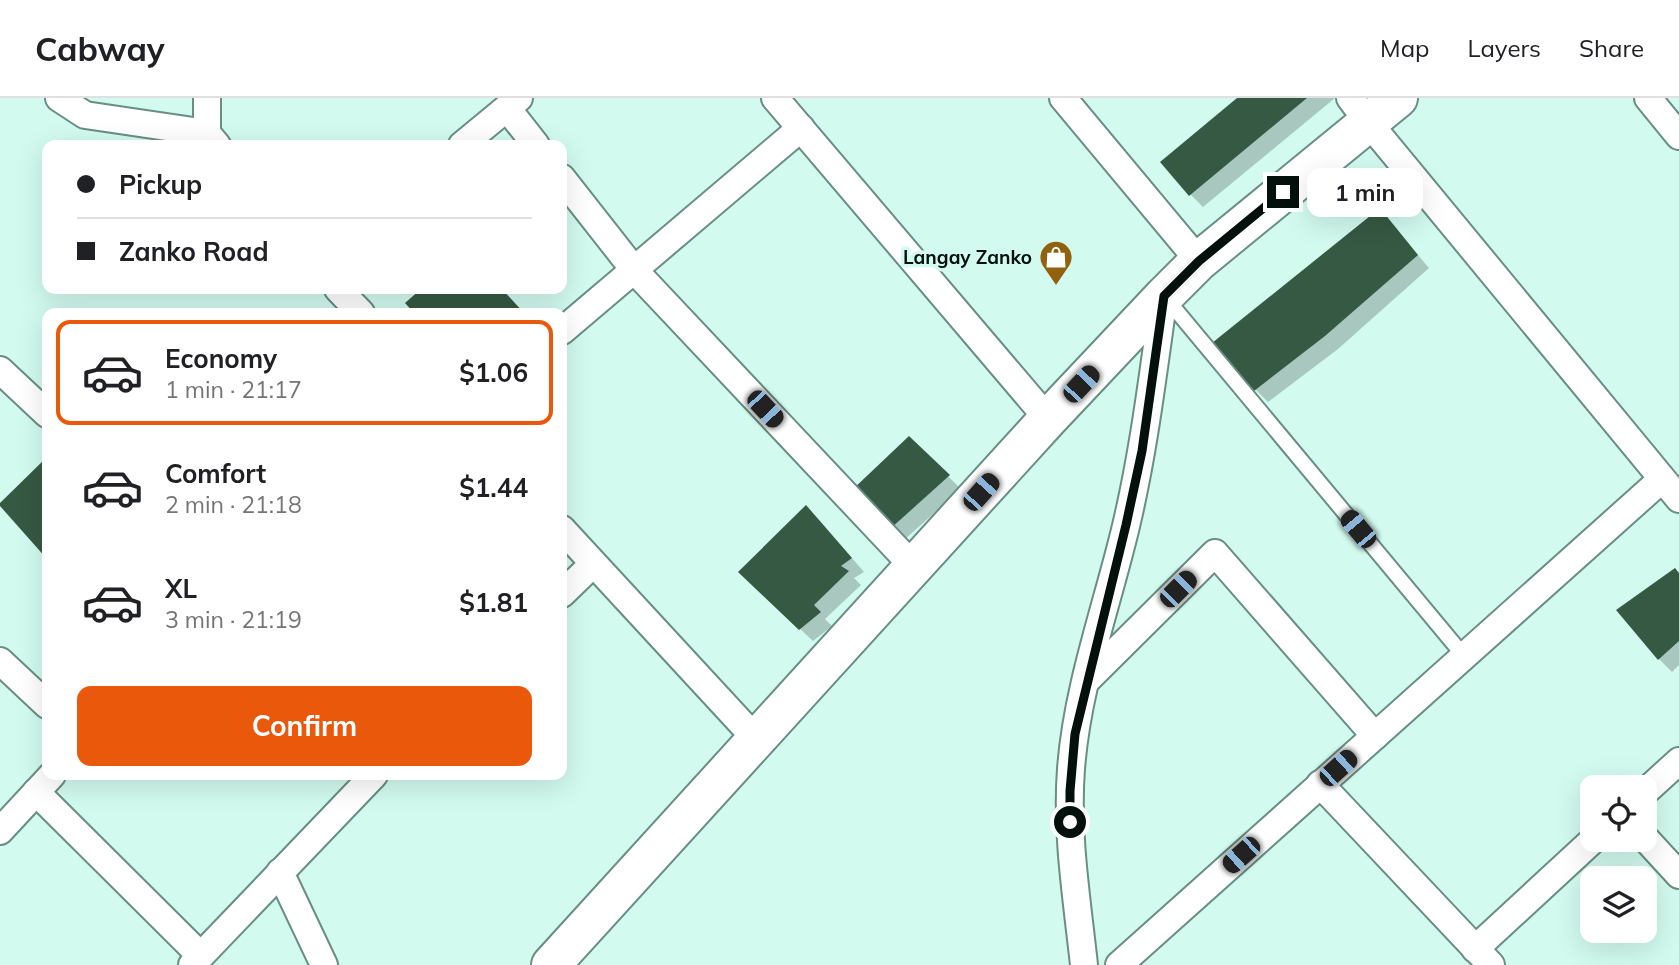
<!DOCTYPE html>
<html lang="en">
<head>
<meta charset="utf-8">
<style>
  :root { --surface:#fff; --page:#f6f6f6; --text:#202124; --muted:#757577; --line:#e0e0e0; --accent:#ea580c }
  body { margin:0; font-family:Mulish,sans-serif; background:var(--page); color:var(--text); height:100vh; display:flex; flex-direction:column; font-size:26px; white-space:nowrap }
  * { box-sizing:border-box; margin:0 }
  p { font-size:23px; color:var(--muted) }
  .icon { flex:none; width:38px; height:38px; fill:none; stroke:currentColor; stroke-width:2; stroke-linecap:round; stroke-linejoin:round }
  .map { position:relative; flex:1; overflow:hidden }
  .panel { position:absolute; left:42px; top:210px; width:525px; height:472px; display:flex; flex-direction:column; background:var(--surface); border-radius:14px; box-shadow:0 7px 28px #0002 }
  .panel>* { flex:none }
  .guide { position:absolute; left:42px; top:42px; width:525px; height:154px; border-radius:14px; box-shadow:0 7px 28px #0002; display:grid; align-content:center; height:154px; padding:0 35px; background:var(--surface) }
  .tools { position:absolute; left:1580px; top:677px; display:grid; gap:14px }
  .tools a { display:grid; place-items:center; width:77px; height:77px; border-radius:14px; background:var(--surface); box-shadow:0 7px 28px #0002; font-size:35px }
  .end { position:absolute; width:32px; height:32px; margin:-16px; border:9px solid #03100c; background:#fff; box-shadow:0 0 0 4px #fff }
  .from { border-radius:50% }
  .bubble { position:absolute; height:49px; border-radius:14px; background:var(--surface); box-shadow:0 7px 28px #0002; font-size:23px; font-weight:700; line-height:49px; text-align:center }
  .car { position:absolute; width:21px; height:42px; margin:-21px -10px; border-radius:9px; box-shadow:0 0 5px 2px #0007; background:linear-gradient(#222 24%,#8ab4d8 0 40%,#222 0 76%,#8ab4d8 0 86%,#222 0) }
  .guide b { display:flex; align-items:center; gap:24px; height:66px; font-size:26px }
  .guide b+b { border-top:2px solid var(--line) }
  .guide i { width:18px; height:18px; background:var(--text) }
  ul { padding:12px 0 0; list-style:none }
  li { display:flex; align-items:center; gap:21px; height:105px; margin:0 14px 10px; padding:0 21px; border:4px solid transparent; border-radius:14px }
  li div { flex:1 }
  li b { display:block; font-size:26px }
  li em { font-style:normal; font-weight:700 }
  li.on { border-color:var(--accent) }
  li>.icon { width:63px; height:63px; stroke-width:1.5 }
  .primary-button { display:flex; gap:14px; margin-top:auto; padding:14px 35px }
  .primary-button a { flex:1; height:80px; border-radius:14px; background:var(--accent); color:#fff; font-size:28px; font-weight:700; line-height:80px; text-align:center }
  header { display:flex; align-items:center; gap:42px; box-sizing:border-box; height:98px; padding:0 35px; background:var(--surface); border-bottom:2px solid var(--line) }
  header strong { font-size:33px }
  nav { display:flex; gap:38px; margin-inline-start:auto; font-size:24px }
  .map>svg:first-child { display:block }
  .shadow { fill:#0003 }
  .building { fill:#365943 }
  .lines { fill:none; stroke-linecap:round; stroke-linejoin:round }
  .lane-casing { stroke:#698e84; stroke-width:18 }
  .street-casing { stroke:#698e84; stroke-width:30 }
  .secondary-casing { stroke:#698e84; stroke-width:42 }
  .lane { stroke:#fff; stroke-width:14 }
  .street { stroke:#fff; stroke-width:26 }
  .secondary { stroke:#fff; stroke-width:38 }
  .route { stroke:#03100c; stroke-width:9 }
  .labels { text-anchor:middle; stroke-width:7; stroke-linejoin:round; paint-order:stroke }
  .poi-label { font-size:19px; font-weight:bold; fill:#03100c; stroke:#d2faef; text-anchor:end }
</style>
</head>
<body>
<header>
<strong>Cabway</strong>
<nav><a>Map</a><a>Layers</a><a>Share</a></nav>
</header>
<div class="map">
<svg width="1679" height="867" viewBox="0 0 1679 867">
  <rect width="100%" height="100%" fill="#d2faef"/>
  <g class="shadow">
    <polygon points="1240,0 1335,0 1203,109 1190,96"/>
    <polygon points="1380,112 1429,170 1338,251 1268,304 1255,291"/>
    <polygon points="424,191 500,191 523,215 417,215 407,205"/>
    <polygon points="909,340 961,391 904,442 854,393"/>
    <polygon points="819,422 864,474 854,480 861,487 825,521 832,528 813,543 753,487"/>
    <polygon points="1679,477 1679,567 1672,574 1659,561"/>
  </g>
  <g class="building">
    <polygon points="1237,0 1307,0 1189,98 1160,64"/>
    <polygon points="1380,110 1418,157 1325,238 1254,293 1212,245"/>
    <polygon points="421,191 502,191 524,215 414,215 405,205"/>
    <polygon points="909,338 950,377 890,431 851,393"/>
    <polygon points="47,359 47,461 0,408 0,405"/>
    <polygon points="806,407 852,460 841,468 849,473 814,507 821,514 799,532 738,474"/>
    <polygon points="1675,470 1679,475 1679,543 1658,562 1616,512"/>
  </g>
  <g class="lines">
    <defs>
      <polyline id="lane" points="1165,199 1464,558"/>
      <g id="street">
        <polyline points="59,0 85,17 207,35 217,47"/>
        <polyline points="207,0 207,35"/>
        <polyline points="775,0 1048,321"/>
        <polyline points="1063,0 1199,163"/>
        <polyline points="1350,0 1368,24 1679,401"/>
        <polyline points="1648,0 1679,38"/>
        <polyline points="507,10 536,47"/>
        <polyline points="462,47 519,0"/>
        <polyline points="562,80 635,173 913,468"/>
        <polyline points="338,191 361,215"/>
        <polyline points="562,233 801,30"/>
        <polyline points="0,272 47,316"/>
        <polyline points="562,431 756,641"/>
        <polyline points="562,496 593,466"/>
        <polyline points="0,563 47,607"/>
        <polyline points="1088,581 1215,455 1375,638"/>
        <polyline points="1320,686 1491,867"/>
        <polyline points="36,694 200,857"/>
        <polyline points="1645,694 1679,663"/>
        <polyline points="0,733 52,677"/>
        <polyline points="1645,740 1679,777"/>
        <polyline points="280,774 324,867"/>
        <polyline points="1475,851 1593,742"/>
        <polyline points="192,867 374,677"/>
        <path d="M1084,867C1077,802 1066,736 1071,671C1077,589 1107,508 1126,428C1144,352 1153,275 1164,198"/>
        <polyline points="1119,867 1661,382"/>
      </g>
      <polyline id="secondary" points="551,867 1048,321 1164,198 1199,163 1398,0"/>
    </defs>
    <use href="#lane" class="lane-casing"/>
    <use href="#street" class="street-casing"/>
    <use href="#secondary" class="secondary-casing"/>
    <use href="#lane" class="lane"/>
    <use href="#street" class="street"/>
    <use href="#secondary" class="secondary"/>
  </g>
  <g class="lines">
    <polyline class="route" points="1070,724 1070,693 1075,636 1126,427 1142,353 1164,198 1199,163 1283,94"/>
  </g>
  <defs>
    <symbol id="shop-pin" viewBox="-11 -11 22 30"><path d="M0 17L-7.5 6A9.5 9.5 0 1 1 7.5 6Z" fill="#91610e" stroke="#d2faef"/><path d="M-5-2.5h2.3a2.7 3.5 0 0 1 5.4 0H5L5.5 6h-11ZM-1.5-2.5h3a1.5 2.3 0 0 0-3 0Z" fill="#fff"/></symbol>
  </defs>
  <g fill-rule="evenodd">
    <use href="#shop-pin" x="1037" y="140" width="38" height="52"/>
  </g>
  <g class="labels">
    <g class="poi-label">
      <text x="1032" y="166">Langay Zanko</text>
    </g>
  </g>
</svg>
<div class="tools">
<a><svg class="icon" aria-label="locate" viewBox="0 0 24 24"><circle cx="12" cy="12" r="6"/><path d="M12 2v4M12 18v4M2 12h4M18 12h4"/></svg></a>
<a><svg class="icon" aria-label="layers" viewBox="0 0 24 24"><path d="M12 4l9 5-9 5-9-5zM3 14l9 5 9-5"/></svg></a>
</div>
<i class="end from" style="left:1070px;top:724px"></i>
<i class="end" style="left:1283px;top:94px"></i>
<div class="bubble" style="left:1307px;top:70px;width:116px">1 min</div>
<i class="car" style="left:1081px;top:286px;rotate:43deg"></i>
<i class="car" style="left:765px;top:311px;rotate:137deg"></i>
<i class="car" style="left:981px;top:394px;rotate:42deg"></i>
<i class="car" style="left:1358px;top:431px;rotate:320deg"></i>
<i class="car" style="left:1178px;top:491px;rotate:45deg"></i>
<i class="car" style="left:1338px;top:670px;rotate:48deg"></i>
<i class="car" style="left:1241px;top:757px;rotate:228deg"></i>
<div class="guide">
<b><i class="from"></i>Pickup</b>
<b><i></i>Zanko Road</b>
</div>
<section class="panel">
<ul>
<li class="on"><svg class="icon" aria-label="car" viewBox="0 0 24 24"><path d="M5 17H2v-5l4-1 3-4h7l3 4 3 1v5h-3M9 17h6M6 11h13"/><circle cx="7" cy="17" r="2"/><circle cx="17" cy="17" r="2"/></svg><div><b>Economy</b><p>1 min · 21:17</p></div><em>$1.06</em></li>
<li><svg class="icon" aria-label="car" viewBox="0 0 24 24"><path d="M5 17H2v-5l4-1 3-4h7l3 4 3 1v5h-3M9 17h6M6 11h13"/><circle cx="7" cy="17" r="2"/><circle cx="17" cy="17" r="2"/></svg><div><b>Comfort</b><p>2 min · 21:18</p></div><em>$1.44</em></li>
<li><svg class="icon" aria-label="car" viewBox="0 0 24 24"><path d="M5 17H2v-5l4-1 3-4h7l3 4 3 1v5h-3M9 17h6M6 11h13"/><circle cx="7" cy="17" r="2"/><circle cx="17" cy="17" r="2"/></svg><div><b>XL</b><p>3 min · 21:19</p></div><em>$1.81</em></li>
</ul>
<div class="primary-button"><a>Confirm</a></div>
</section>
</div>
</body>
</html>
